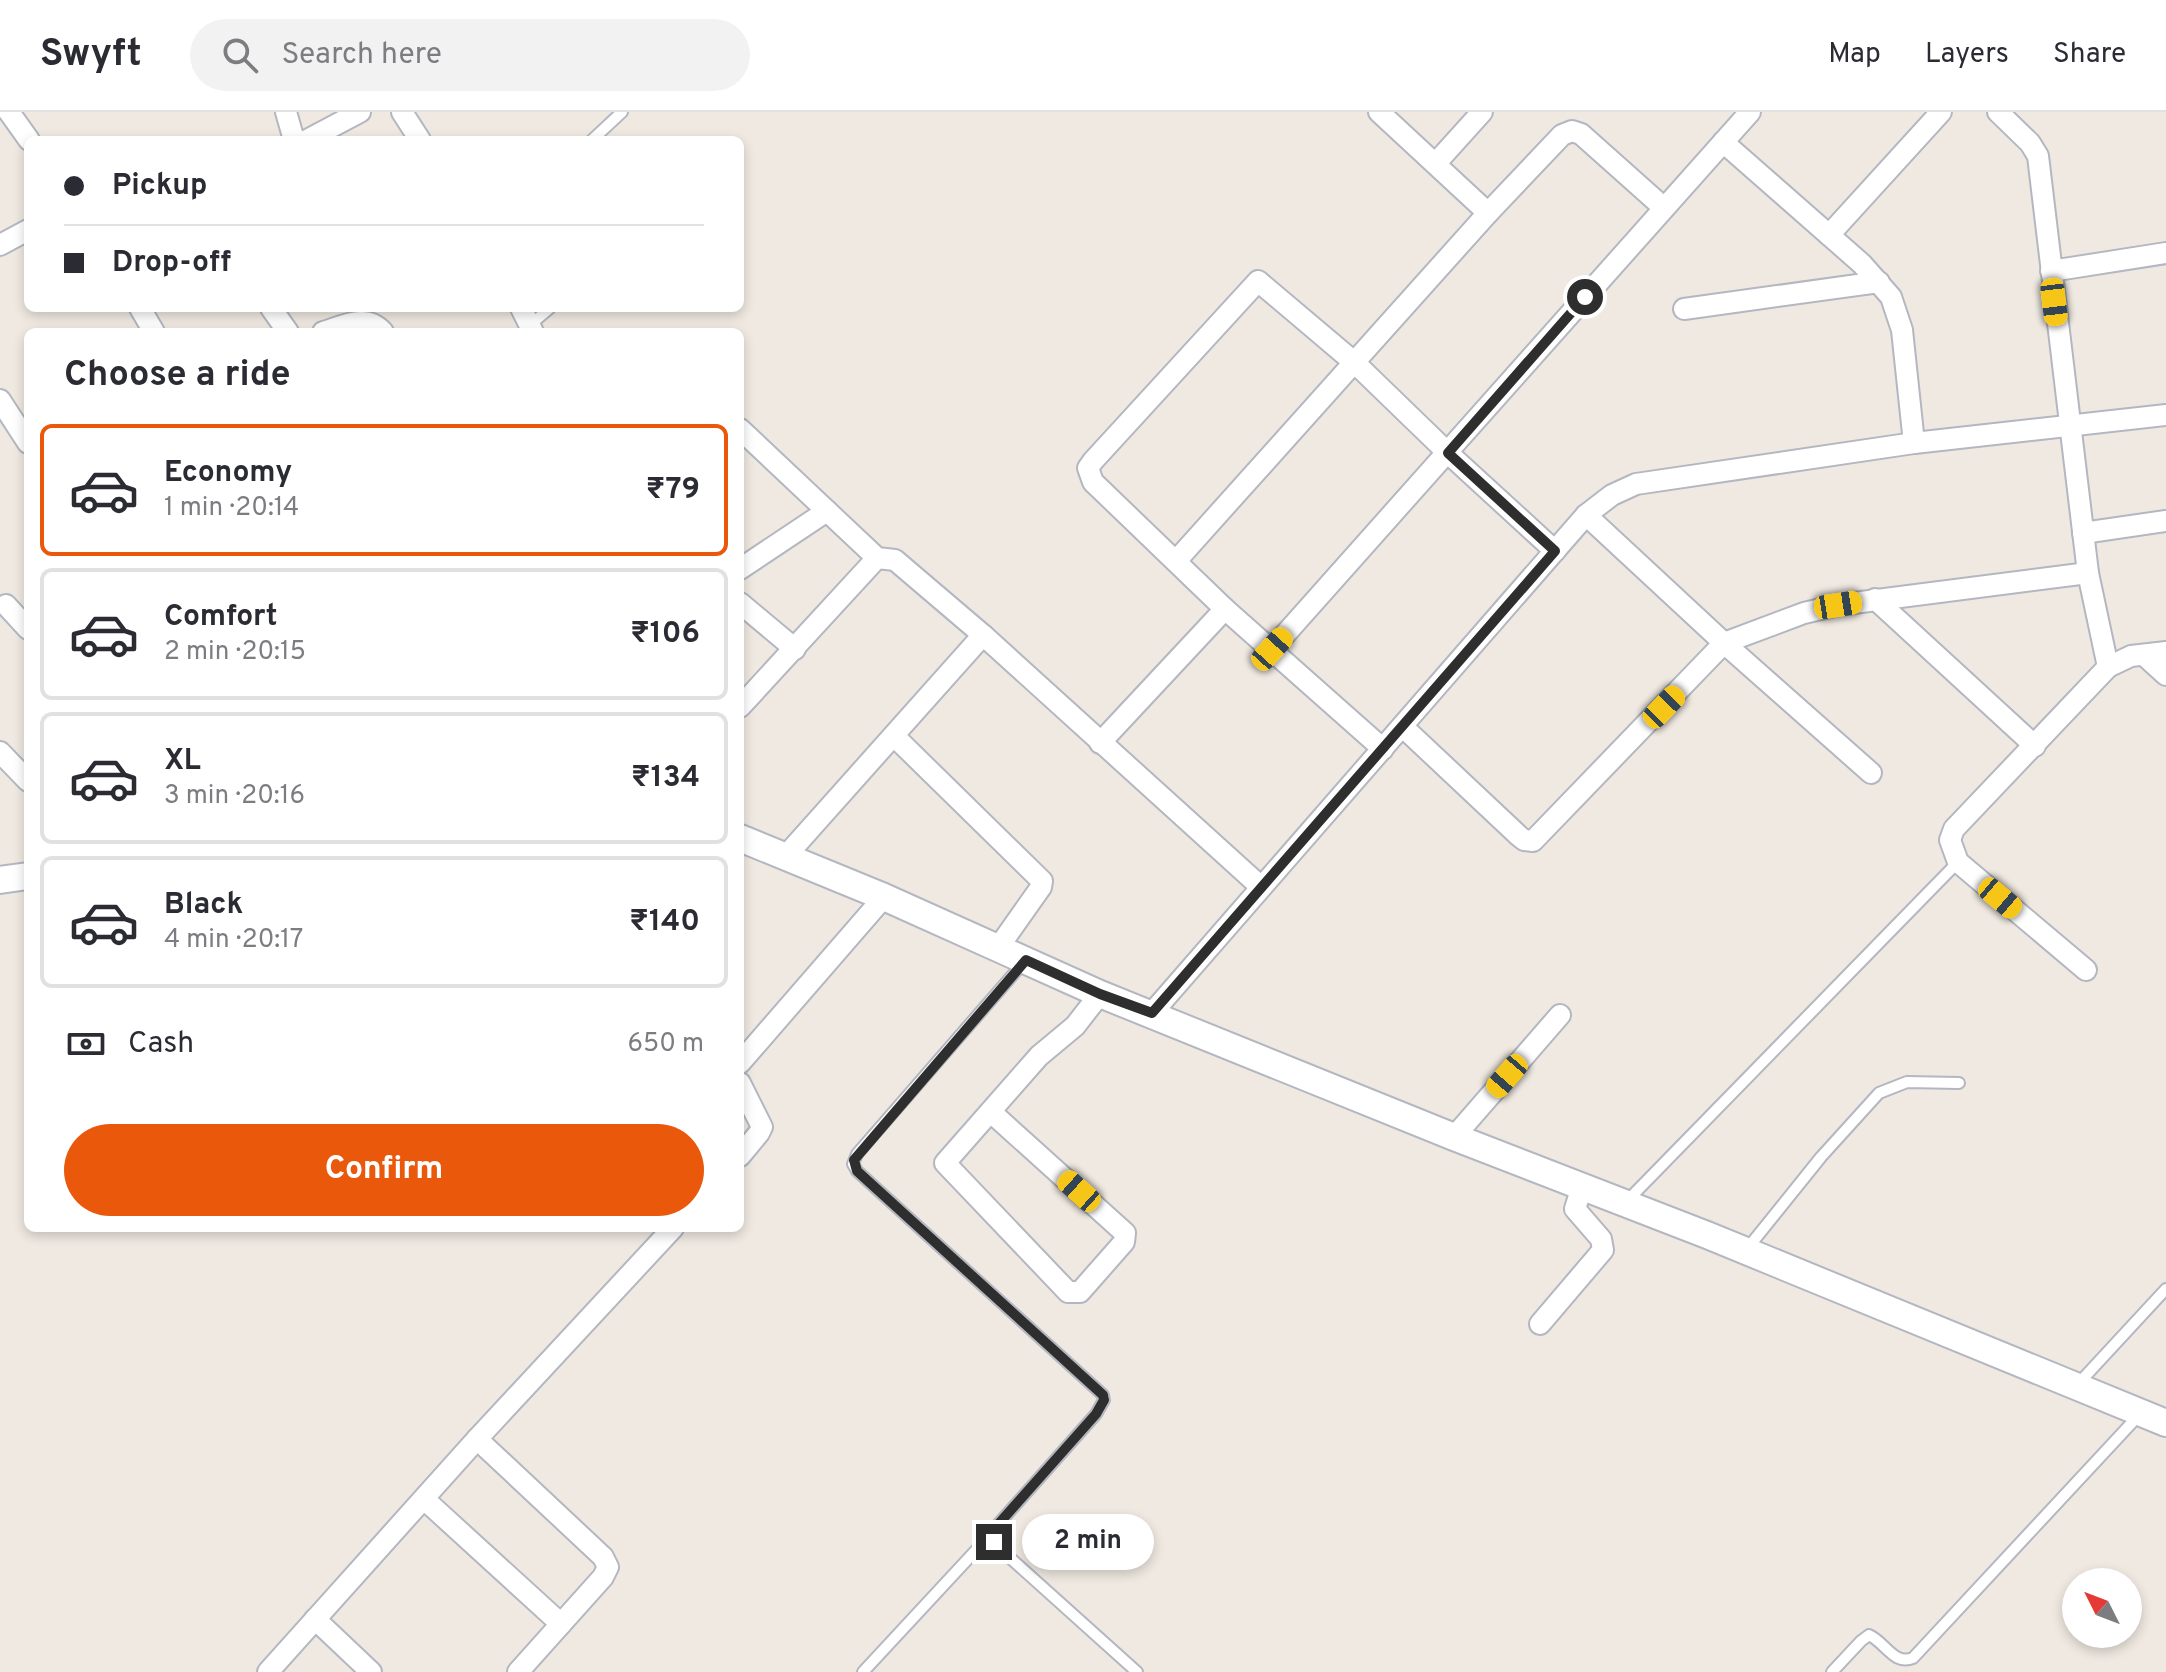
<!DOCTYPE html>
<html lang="en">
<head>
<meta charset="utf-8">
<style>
  :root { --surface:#fff; --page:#f2f2f3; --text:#2b2b33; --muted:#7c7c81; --line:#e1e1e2; --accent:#ea580c }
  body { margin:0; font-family:Overpass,sans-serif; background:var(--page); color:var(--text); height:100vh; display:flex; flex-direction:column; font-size:30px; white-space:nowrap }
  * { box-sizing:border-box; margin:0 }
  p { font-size:26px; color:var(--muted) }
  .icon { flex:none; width:44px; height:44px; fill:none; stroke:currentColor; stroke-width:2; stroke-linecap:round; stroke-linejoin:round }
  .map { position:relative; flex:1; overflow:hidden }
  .side { position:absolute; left:24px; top:216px; width:720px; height:904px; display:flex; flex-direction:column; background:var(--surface); border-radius:12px; box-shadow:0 4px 12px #0003 }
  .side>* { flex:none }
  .hud { position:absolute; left:24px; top:24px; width:720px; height:176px; border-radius:12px; box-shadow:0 4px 12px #0003; display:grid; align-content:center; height:176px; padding:0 40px; background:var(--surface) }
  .needle { width:52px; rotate:312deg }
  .controls { position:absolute; left:2062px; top:1456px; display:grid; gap:16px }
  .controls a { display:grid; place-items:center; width:80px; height:80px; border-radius:50%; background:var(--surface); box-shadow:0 4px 12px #0003; font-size:40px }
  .end { position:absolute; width:36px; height:36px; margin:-18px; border:10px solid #2e2e2e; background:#fff; box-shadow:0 0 0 4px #fff }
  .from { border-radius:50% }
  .bubble { position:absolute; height:56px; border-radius:28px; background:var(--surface); box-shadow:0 4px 12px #0003; font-size:26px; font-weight:700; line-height:56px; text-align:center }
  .car { position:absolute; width:24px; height:48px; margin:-24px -12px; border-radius:10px; box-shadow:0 0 6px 2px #0007; background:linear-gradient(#f5c518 24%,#345 0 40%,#f5c518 0 76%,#345 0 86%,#f5c518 0) }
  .hud b { display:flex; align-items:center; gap:28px; height:76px; font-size:30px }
  .hud b+b { border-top:2px solid var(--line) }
  .hud i { width:20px; height:20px; background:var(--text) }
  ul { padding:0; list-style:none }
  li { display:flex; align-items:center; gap:24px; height:132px; margin:0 16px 12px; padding:0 24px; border:4px solid var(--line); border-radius:12px }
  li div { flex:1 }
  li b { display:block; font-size:30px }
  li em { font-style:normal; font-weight:700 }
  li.selected { border-color:var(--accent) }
  li>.icon { width:72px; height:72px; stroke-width:1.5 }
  h2 { padding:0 40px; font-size:36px; line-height:96px }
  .pay { display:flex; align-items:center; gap:20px; height:88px; padding:0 40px; font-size:30px }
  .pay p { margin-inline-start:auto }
  .button { display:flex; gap:16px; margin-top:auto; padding:16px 40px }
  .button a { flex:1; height:92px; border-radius:48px; background:var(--accent); color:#fff; font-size:32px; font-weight:700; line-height:92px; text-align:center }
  header { display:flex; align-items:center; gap:48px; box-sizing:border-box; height:112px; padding:0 40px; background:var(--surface); border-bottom:2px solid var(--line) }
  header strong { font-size:38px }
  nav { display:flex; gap:44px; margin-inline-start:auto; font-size:28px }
  .search { width:560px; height:72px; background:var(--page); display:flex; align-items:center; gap:20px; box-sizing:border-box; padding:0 28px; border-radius:44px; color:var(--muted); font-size:30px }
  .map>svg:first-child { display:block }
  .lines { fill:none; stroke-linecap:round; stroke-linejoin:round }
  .service-casing { stroke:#b4b7c1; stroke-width:14 }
  .minor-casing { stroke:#b4b7c1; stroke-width:24 }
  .tertiary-casing { stroke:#b4b7c1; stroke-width:30 }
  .service { stroke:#fff; stroke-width:10 }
  .minor { stroke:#fff; stroke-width:20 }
  .tertiary { stroke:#fff; stroke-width:26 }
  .route { stroke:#2e2e2e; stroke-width:10 }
</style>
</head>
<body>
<header>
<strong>Swyft</strong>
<div class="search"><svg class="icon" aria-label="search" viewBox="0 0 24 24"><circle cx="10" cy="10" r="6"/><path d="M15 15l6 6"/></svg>Search here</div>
<nav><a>Map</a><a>Layers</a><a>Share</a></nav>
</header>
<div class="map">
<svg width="2166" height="1560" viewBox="0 0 2166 1560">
  <rect width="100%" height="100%" fill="#efe9e1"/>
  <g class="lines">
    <defs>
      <g id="service">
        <polyline points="592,28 622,0"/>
        <polyline points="530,213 550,196"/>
        <polyline points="1024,850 857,1042 853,1052 857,1059 1103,1283 1104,1288 1096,1302 994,1417 992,1425 998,1435 1137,1560"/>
        <polyline points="1627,1089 1958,750"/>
        <polyline points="1747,1137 1821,1045 1879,981 1907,970 1959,971"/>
        <polyline points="2078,1272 2166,1177"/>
        <polyline points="863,1560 992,1421"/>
        <path d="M1832,1560L1861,1529L1869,1523C1885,1530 1894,1554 1913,1546L2140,1302"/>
      </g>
      <g id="minor">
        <polyline points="9,0 29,28"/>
        <polyline points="286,0 294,28"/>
        <polyline points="402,0 420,28"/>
        <polyline points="1379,0 1488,101"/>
        <polyline points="1998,0 2030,31 2038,44 2088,461 2108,555"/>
        <polyline points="307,28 360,0"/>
        <polyline points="1723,30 1862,152 1891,185 1902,218 1914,331"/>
        <polyline points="1436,51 1482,0"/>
        <polyline points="1829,123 1941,0"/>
        <polyline points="0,133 28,118"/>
        <polyline points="2051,159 2166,141"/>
        <polyline points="140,196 154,220"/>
        <polyline points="271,196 288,220"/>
        <polyline points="521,196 533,220"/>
        <polyline points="1684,197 1879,170"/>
        <path d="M323,220C344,214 366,201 383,220"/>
        <polyline points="0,288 28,331"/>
        <polyline points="740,317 877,446 895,448 983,523 1261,775"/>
        <polyline points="1586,403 1724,531 1804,501 1838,493 2088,461"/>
        <polyline points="2083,421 2166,409"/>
        <polyline points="1176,449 1488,101 1562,23 1572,19 1581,22 1664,96"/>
        <polyline points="740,457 827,399"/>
        <polyline points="1875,487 2035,634"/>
        <polyline points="740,491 795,537"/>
        <polyline points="6,493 28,517"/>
        <polyline points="1272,537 1750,0"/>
        <polyline points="2144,543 2166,563"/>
        <polyline points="740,595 877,446"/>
        <polyline points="1403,615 1519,724 1524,728 1533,729 1724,531 1871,661"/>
        <polyline points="894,624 1042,769 1041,775 998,836"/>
        <polyline points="1100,631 1225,497"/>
        <polyline points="1383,637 1225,497 1093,370 1088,356 1093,349 1258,169 1355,251 1448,341 1555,439"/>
        <polyline points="0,640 28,669"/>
        <polyline points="785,745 983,523"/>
        <polyline points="2086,858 1958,750 1950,728 1954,717 2108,555 2131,544 2166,540"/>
        <polyline points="1152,901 1586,403 1612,383 1636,372 1914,331 2166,303"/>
        <polyline points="740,951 884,785"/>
        <polyline points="740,971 762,1015 759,1021 740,1044"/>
        <polyline points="992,1001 1125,1121 1124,1130 1080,1180 1068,1180 945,1051 1039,944 1075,914 1100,882"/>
        <polyline points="1454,1025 1560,903"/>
        <polyline points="1540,1212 1603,1138 1601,1127 1575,1097 1582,1074"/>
        <polyline points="477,1327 603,1445 608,1455 603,1465 518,1560"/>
        <polyline points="424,1387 561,1512"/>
        <polyline points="315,1507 371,1560"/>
        <polyline points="268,1560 477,1327 673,1116"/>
      </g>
      <g id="tertiary">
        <polyline points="740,726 884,785 1100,882 1454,1025 1707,1123 2166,1311"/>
        <polyline points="0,768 28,764"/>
      </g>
    </defs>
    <use href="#service" class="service-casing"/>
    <use href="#minor" class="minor-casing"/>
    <use href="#tertiary" class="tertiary-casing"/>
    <use href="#service" class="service"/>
    <use href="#minor" class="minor"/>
    <use href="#tertiary" class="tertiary"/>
  </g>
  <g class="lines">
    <polyline class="route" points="994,1430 992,1425 994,1417 1096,1302 1104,1288 1103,1283 857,1059 854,1048 1026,848 1100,882 1152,901 1555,439 1448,341 1585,185"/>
  </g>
</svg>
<div class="controls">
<a><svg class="needle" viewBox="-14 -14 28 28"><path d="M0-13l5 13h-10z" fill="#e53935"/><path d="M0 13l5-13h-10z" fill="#7c7c81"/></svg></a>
</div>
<i class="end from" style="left:1585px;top:185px"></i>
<i class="end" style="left:994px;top:1430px"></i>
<div class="bubble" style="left:1022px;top:1402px;width:132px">2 min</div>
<i class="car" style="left:2054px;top:190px;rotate:173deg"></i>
<i class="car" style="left:1838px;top:493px;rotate:81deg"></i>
<i class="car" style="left:1272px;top:537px;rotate:42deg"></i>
<i class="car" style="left:1664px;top:595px;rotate:44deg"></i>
<i class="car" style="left:2000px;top:786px;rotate:130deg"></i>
<i class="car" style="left:1507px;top:964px;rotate:221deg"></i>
<i class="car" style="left:1079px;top:1079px;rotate:312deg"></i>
<div class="hud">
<b><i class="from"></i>Pickup</b>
<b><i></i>Drop-off</b>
</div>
<section class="side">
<h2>Choose a ride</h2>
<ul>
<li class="selected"><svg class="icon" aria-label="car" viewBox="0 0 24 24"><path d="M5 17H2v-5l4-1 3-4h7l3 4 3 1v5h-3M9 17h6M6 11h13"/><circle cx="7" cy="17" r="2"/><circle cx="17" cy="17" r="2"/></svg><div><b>Economy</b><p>1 min · 20:14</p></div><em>₹79</em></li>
<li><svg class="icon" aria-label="car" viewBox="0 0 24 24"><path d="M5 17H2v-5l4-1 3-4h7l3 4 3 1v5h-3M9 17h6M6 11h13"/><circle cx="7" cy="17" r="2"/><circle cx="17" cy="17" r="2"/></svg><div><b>Comfort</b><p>2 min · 20:15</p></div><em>₹106</em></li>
<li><svg class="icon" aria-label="car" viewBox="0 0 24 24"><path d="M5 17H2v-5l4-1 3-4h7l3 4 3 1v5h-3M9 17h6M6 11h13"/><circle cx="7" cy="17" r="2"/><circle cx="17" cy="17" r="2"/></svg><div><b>XL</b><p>3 min · 20:16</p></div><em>₹134</em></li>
<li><svg class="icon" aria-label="car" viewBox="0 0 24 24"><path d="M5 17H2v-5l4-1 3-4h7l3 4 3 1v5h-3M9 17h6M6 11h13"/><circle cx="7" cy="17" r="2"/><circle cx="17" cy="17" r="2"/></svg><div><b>Black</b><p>4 min · 20:17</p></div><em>₹140</em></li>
</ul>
<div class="pay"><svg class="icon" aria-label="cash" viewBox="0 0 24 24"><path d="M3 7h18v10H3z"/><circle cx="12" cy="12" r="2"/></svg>Cash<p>650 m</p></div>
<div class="button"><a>Confirm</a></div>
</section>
</div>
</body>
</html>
